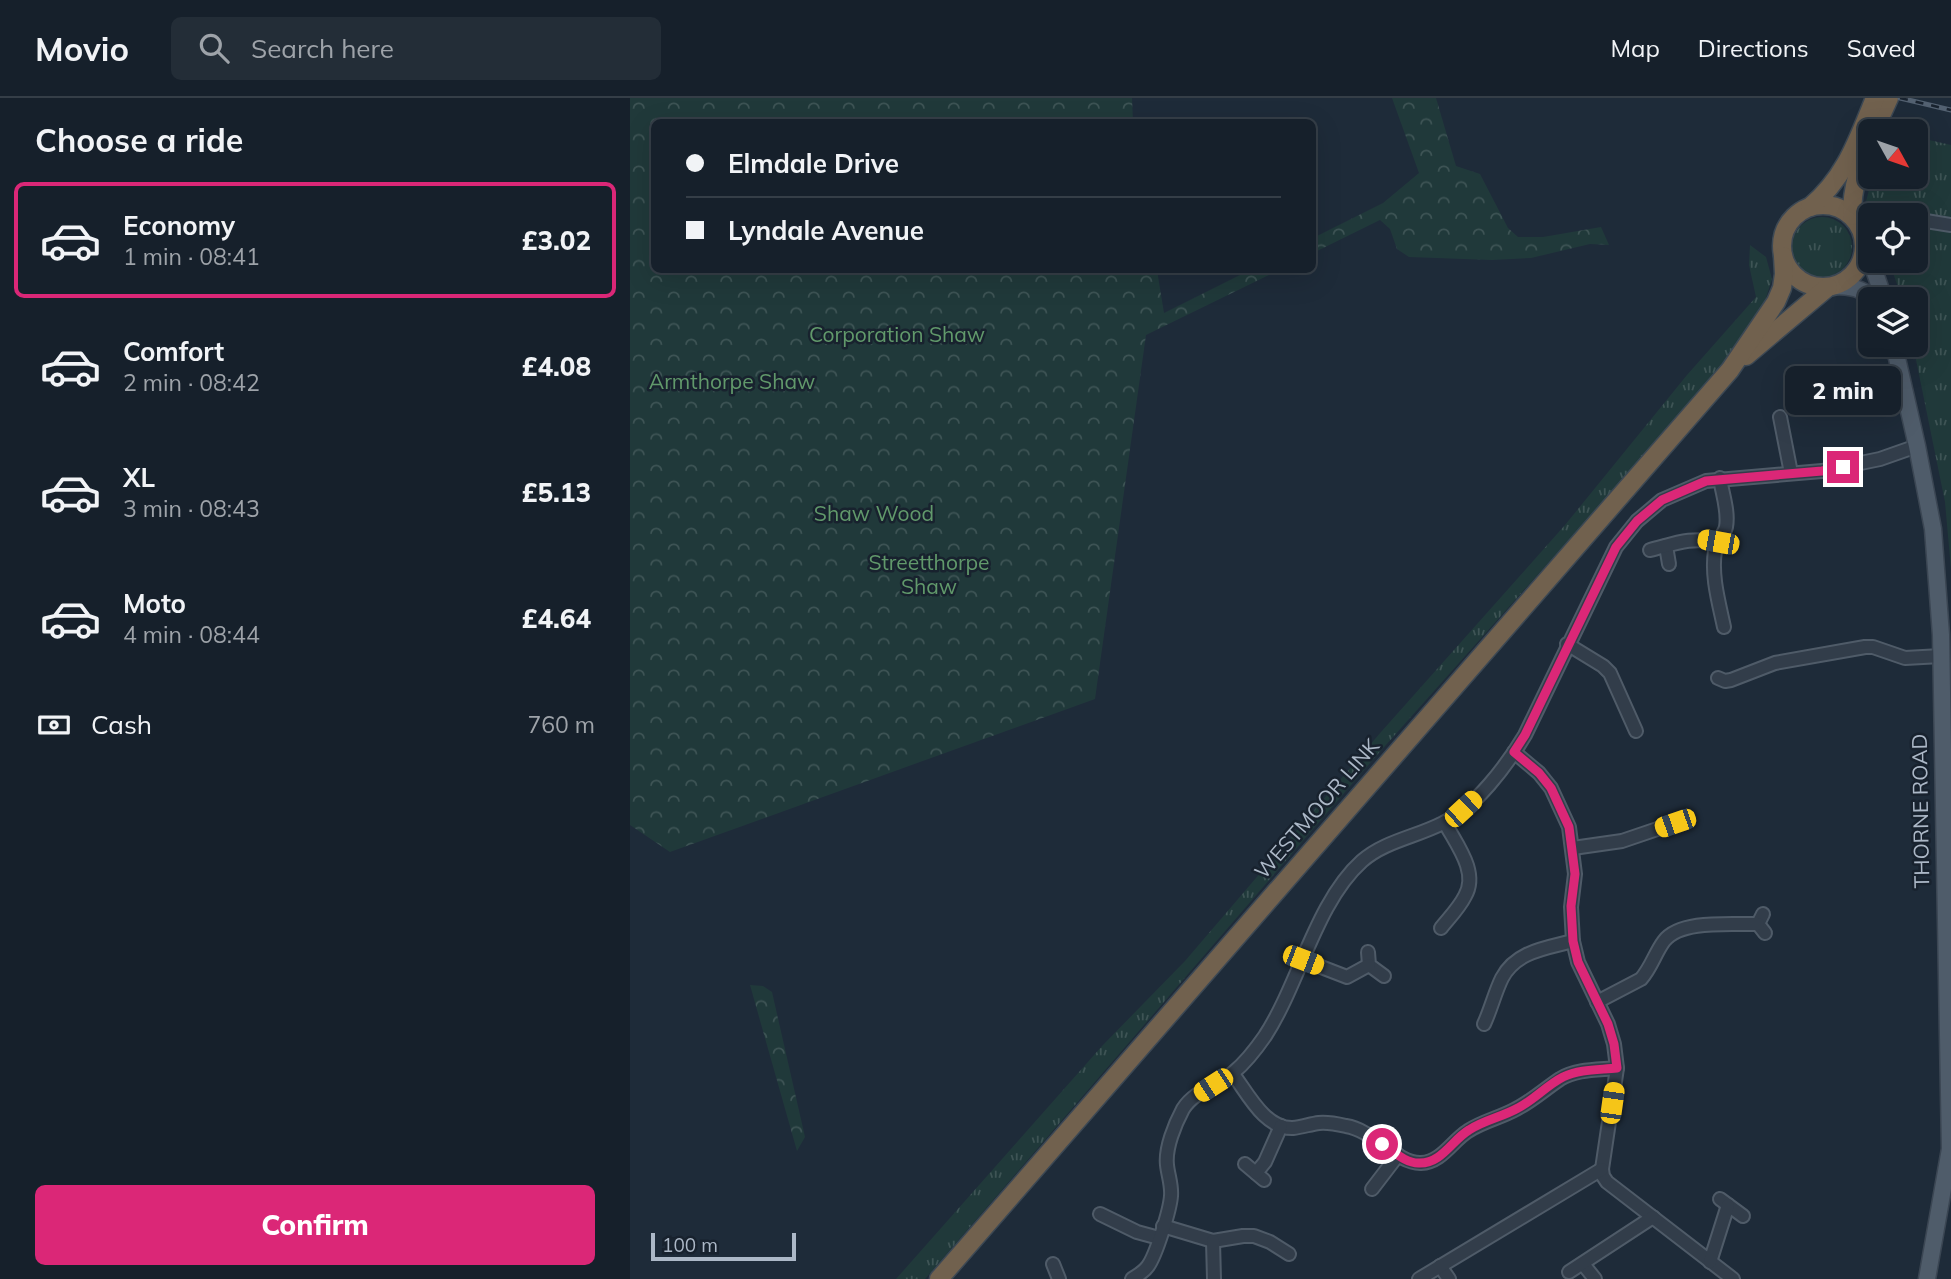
<!DOCTYPE html>
<html lang="en">
<head>
<meta charset="utf-8">
<style>
  :root { --surface:#16202b; --page:#232d37; --text:#f1f3f6; --muted:#9ea3a9; --line:#353e47; --accent:#db2777 }
  body { margin:0; font-family:Mulish,sans-serif; background:var(--page); color:var(--text); height:100vh; display:flex; flex-direction:column; font-size:26px; white-space:nowrap }
  * { box-sizing:border-box; margin:0 }
  p { font-size:23px; color:var(--muted) }
  .icon { flex:none; width:38px; height:38px; fill:none; stroke:currentColor; stroke-width:2; stroke-linecap:round; stroke-linejoin:round }
  .map { position:relative; flex:1; overflow:hidden }
  .side { display:flex; flex-direction:column; background:var(--surface); width:630px }
  .side>* { flex:none }
  .hud { position:absolute; left:21px; top:21px; width:665px; height:154px; border-radius:10px; box-shadow:0 7px 28px #0002,0 0 0 2px var(--line); display:grid; align-content:center; height:154px; padding:0 35px; background:var(--surface) }
  .needle { width:46px; rotate:130deg }
  .fabs { position:absolute; left:1228px; top:21px; display:grid; gap:14px }
  .fabs a { display:grid; place-items:center; width:70px; height:70px; border-radius:10px; background:var(--surface); box-shadow:0 7px 28px #0002,0 0 0 2px var(--line); font-size:35px }
  .scale { position:absolute; left:21px; bottom:18px; width:145px; box-sizing:border-box; padding-left:7px; border:4px solid #acb8c7; border-top:0; font-size:19px; line-height:24px; white-space:nowrap; color:#acb8c7; -webkit-text-stroke:5px #18222e; paint-order:stroke }
  .end { position:absolute; width:32px; height:32px; margin:-16px; border:9px solid #db2777; background:#fff; box-shadow:0 0 0 4px #fff }
  .from { border-radius:50% }
  .bubble { position:absolute; height:49px; border-radius:10px; background:var(--surface); box-shadow:0 7px 28px #0002,0 0 0 2px var(--line); font-size:23px; font-weight:800; line-height:49px; text-align:center }
  .car { position:absolute; width:21px; height:42px; margin:-21px -10px; border-radius:9px; box-shadow:0 0 5px 2px #0007; background:linear-gradient(#f5c518 24%,#345 0 40%,#f5c518 0 76%,#345 0 86%,#f5c518 0) }
  .hud b { display:flex; align-items:center; gap:24px; height:66px; font-size:26px }
  .hud b+b { border-top:2px solid var(--line) }
  .hud i { width:18px; height:18px; background:var(--text) }
  ul { padding:0; list-style:none }
  li { display:flex; align-items:center; gap:21px; height:116px; margin:0 14px 10px; padding:0 21px; border:4px solid transparent; border-radius:10px }
  li div { flex:1 }
  li b { display:block; font-size:26px }
  li em { font-style:normal; font-weight:800 }
  li.current { border-color:var(--accent) }
  li>.icon { width:63px; height:63px; stroke-width:1.5 }
  h2 { padding:0 35px; font-size:32px; line-height:84px }
  .pay { display:flex; align-items:center; gap:18px; height:77px; padding:0 35px; font-size:26px }
  .pay p { margin-inline-start:auto }
  .primary-button { display:flex; gap:14px; margin-top:auto; padding:14px 35px }
  .primary-button a { flex:1; height:80px; border-radius:10px; background:var(--accent); color:#fff; font-size:28px; font-weight:800; line-height:80px; text-align:center }
  header { display:flex; align-items:center; gap:42px; box-sizing:border-box; height:98px; padding:0 35px; background:var(--surface); border-bottom:2px solid var(--line) }
  header strong { font-size:33px }
  nav { display:flex; gap:38px; margin-inline-start:auto; font-size:24px }
  .search { width:490px; height:63px; background:var(--page); display:flex; align-items:center; gap:18px; box-sizing:border-box; padding:0 24px; border-radius:10px; color:var(--muted); font-size:26px }
  main { display:flex; flex:1; min-height:0 }
  .map>svg:first-child { display:block }
  .grass { fill:url(#grass-tufts) }
  .forest { fill:url(#forest-crowns) }
  .lines { fill:none; stroke-linecap:round; stroke-linejoin:round }
  .minor-casing { stroke:#4f5b68; stroke-width:16 }
  .major-casing { stroke:#3b4653; stroke-width:19 }
  .highway-casing { stroke:#3c4854; stroke-width:21 }
  .minor { stroke:#323d4a; stroke-width:12 }
  .major { stroke:#4f5c6a; stroke-width:16 }
  .highway { stroke:#71614e; stroke-width:18 }
  .rail-casing { stroke:#536171; stroke-width:5 }
  .rail { stroke:#18222e; stroke-width:2.5; stroke-dasharray:8; stroke-linecap:butt }
  .route { stroke:#db2777; stroke-width:9 }
  .labels { text-anchor:middle; stroke-width:5; stroke-linejoin:round; paint-order:stroke }
  .park-label { font-size:21px; fill:#61996b; stroke:#18222e }
  .street-label { font-size:21px; fill:#acb8c7; stroke:#18222e }
</style>
</head>
<body>
<header>
<strong>Movio</strong>
<div class="search"><svg class="icon" aria-label="search" viewBox="0 0 24 24"><circle cx="10" cy="10" r="6"/><path d="M15 15l6 6"/></svg>Search here</div>
<nav><a>Map</a><a>Directions</a><a>Saved</a></nav>
</header>
<main>
<section class="side">
<h2>Choose a ride</h2>
<ul>
<li class="current"><svg class="icon" aria-label="car" viewBox="0 0 24 24"><path d="M5 17H2v-5l4-1 3-4h7l3 4 3 1v5h-3M9 17h6M6 11h13"/><circle cx="7" cy="17" r="2"/><circle cx="17" cy="17" r="2"/></svg><div><b>Economy</b><p>1 min · 08:41</p></div><em>£3.02</em></li>
<li><svg class="icon" aria-label="car" viewBox="0 0 24 24"><path d="M5 17H2v-5l4-1 3-4h7l3 4 3 1v5h-3M9 17h6M6 11h13"/><circle cx="7" cy="17" r="2"/><circle cx="17" cy="17" r="2"/></svg><div><b>Comfort</b><p>2 min · 08:42</p></div><em>£4.08</em></li>
<li><svg class="icon" aria-label="car" viewBox="0 0 24 24"><path d="M5 17H2v-5l4-1 3-4h7l3 4 3 1v5h-3M9 17h6M6 11h13"/><circle cx="7" cy="17" r="2"/><circle cx="17" cy="17" r="2"/></svg><div><b>XL</b><p>3 min · 08:43</p></div><em>£5.13</em></li>
<li><svg class="icon" aria-label="car" viewBox="0 0 24 24"><path d="M5 17H2v-5l4-1 3-4h7l3 4 3 1v5h-3M9 17h6M6 11h13"/><circle cx="7" cy="17" r="2"/><circle cx="17" cy="17" r="2"/></svg><div><b>Moto</b><p>4 min · 08:44</p></div><em>£4.64</em></li>
</ul>
<div class="pay"><svg class="icon" aria-label="cash" viewBox="0 0 24 24"><path d="M3 7h18v10H3z"/><circle cx="12" cy="12" r="2"/></svg>Cash<p>760 m</p></div>
<div class="primary-button"><a>Confirm</a></div>
</section>
<div class="map">
<svg width="1321" height="1181" viewBox="0 0 1321 1181">
  <defs>
    <pattern id="grass-tufts" width="24" height="20" patternUnits="userSpaceOnUse" patternTransform="scale(1.75)"><rect width="24" height="20" fill="#20393a"/><path d="M3 7l-1-3M5 7V3M7 7l1-3M15 17l-1-3M17 17v-4M19 17l1-3" fill="none" stroke="#3e5455"/></pattern>
    <pattern id="forest-crowns" width="20" height="18" patternUnits="userSpaceOnUse" patternTransform="scale(1.75)"><rect width="20" height="18" fill="#20393a"/><path d="M2 6a3 3 0 1 1 6 0M12 15a3 3 0 1 1 6 0" fill="none" stroke="#3e5455"/></pattern>
  </defs>
  <rect width="100%" height="100%" fill="#1e2b39"/>
  <g class="grass">
    <polygon points="1286,39 1321,47 1321,471 1315,404 1283,247 1286,247 1286,201 1272,201 1259,163 1286,163 1286,117 1241,117 1236,104 1242,79 1286,79"/>
    <circle cx="1192" cy="149" r="30"/>
    <polygon points="1120,147 1136,159 1142,181 1132,212 1091,271 747,657 295,1181 266,1181 472,948 555,863 751,634 935,427 1057,277 1126,199 1119,167"/>
  </g>
  <g class="forest">
    <polygon points="0,0 502,0 503,24 24,24 24,172 527,172 534,215 620,172 649,172 516,237 465,601 40,754 0,727"/>
    <polygon points="762,0 806,0 826,68 850,76 878,130 888,139 913,139 971,129 979,147 960,146 901,160 862,162 779,159 767,151 760,131 750,122 683,155 683,140 753,105 789,75"/>
    <polygon points="120,887 133,888 142,894 175,1039 167,1053"/>
  </g>
  <g class="lines">
    <defs>
      <g id="minor">
        <polyline points="1225,121 1241,125"/>
        <polyline points="1286,124 1296,123 1321,127"/>
        <polyline points="1234,142 1241,139"/>
        <polyline points="1150,319 1161,375"/>
        <path d="M1090,380C1092,395 1099,413 1096,429C1094,437 1086,444 1085,453C1081,478 1089,505 1094,529"/>
        <polyline points="1036,448 1039,466"/>
        <path d="M1020,452C1047,445 1060,439 1088,444"/>
        <polyline points="937,546 973,568 980,575 1006,633"/>
        <polyline points="1088,580 1095,583 1101,582 1145,565 1235,549 1243,549 1275,560 1311,558"/>
        <polyline points="884,654 909,675 921,690 939,729 945,776 941,809 943,843 948,864 978,926 984,946 987,970 972,1071 973,1078 977,1084 1103,1181"/>
        <polyline points="943,750 992,743 1045,725"/>
        <polyline points="1133,816 1128,826 1135,835"/>
        <path d="M811,830C819,820 829,810 835,798C849,774 826,746 815,725"/>
        <polyline points="738,854 739,867 754,878"/>
        <polyline points="673,862 717,879 739,867"/>
        <path d="M967,904L1011,881C1021,870 1025,855 1034,843C1051,821 1102,827 1128,826"/>
        <path d="M854,926C861,911 865,894 872,880C886,853 917,850 943,843"/>
        <path d="M603,976C618,996 635,1031 663,1030C672,1029 681,1026 689,1025C698,1024 707,1026 716,1028C743,1032 767,1066 791,1065C812,1064 822,1043 838,1033C853,1023 870,1020 886,1011C902,1003 915,991 930,981C946,971 968,972 987,970"/>
        <polyline points="615,1066 634,1082"/>
        <polyline points="626,1075 635,1064 651,1028"/>
        <polyline points="742,1091 768,1057"/>
        <polyline points="1090,1101 1113,1118"/>
        <polyline points="470,1116 507,1134 529,1140"/>
        <polyline points="533,1128 583,1143 613,1138 624,1138 640,1144 659,1156"/>
        <polyline points="583,1143 584,1181"/>
        <polyline points="1080,1164 1098,1107"/>
        <polyline points="423,1166 429,1181"/>
        <polyline points="953,1166 965,1181"/>
        <polyline points="810,1168 819,1181"/>
        <polyline points="939,1174 1023,1119"/>
        <path d="M502,1181C508,1177 514,1174 518,1168C526,1157 540,1112 541,1098C542,1087 538,1077 537,1067C535,1050 545,1026 553,1011C565,992 588,988 604,974C616,964 626,951 635,938C669,886 686,804 732,763C755,743 786,739 813,725C845,710 877,667 895,637L986,449L1007,423L1032,402L1076,383L1192,373L1250,361L1287,348"/>
        <polyline points="789,1181 972,1071"/>
      </g>
      <g id="major">
        <polyline points="1241,163 1254,201"/>
        <path d="M1204,188C1220,188 1232,190 1244,201"/>
        <polyline points="1264,247 1287,348 1303,431 1311,537 1320,1051 1297,1181"/>
      </g>
      <g id="highway">
        <polyline points="1244,33 1259,0"/>
        <circle cx="1193" cy="148" r="41"/>
        <path d="M1180,109C1216,79 1228,41 1245,0"/>
        <path d="M1222,118C1222,88 1229,69 1241,42"/>
        <polyline points="1116,258 1198,189"/>
        <polyline points="309,1181 1100,272 1146,204 1152,190 1154,176 1153,158"/>
      </g>
    </defs>
    <use href="#minor" class="minor-casing"/>
    <use href="#major" class="major-casing"/>
    <use href="#highway" class="highway-casing"/>
    <use href="#minor" class="minor"/>
    <use href="#major" class="major"/>
    <use href="#highway" class="highway"/>
    <defs>
      <polyline id="rail" points="1270,0 1321,12"/>
    </defs>
    <use href="#rail" class="rail-casing"/>
    <use href="#rail" class="rail"/>
  </g>
  <g class="lines">
    <path class="route" d="M752,1046C763,1053 776,1066 790,1065C812,1065 822,1042 839,1032C854,1022 872,1019 888,1010C904,1002 917,987 933,979C950,971 969,972 987,970L984,946L978,926L948,864L943,843L941,808L945,776L939,729L921,690L909,675L884,654L895,637L986,449L1007,423L1032,402L1076,383L1192,373L1213,369"/>
  </g>
  <g class="labels">
    <g class="park-label">
      <text x="267" y="244">Corporation Shaw</text>
      <text x="102" y="291">Armthorpe Shaw</text>
      <text x="244" y="423">Shaw Wood</text>
      <text x="299" y="472">Streetthorpe<tspan x="299" dy="24">Shaw</tspan></text>
    </g>
    <g class="street-label">
      <text transform="translate(687 711) rotate(-49)" y="7">WESTMOOR LINK</text>
      <text transform="translate(1291 713) rotate(-91)" y="7">THORNE ROAD</text>
    </g>
  </g>
</svg>
<div class="fabs">
<a><svg class="needle" viewBox="-14 -14 28 28"><path d="M0-13l5 13h-10z" fill="#e53935"/><path d="M0 13l5-13h-10z" fill="#9ea3a9"/></svg></a>
<a><svg class="icon" aria-label="locate" viewBox="0 0 24 24"><circle cx="12" cy="12" r="6"/><path d="M12 2v4M12 18v4M2 12h4M18 12h4"/></svg></a>
<a><svg class="icon" aria-label="layers" viewBox="0 0 24 24"><path d="M12 4l9 5-9 5-9-5zM3 14l9 5 9-5"/></svg></a>
</div>
<div class="scale">100 m</div>
<i class="end from" style="left:752px;top:1046px"></i>
<i class="end" style="left:1213px;top:369px"></i>
<div class="bubble" style="left:1155px;top:268px;width:116px">2 min</div>
<i class="car" style="left:1088px;top:444px;rotate:280deg"></i>
<i class="car" style="left:833px;top:711px;rotate:47deg"></i>
<i class="car" style="left:1045px;top:725px;rotate:251deg"></i>
<i class="car" style="left:673px;top:862px;rotate:111deg"></i>
<i class="car" style="left:583px;top:987px;rotate:237deg"></i>
<i class="car" style="left:982px;top:1005px;rotate:8deg"></i>
<div class="hud">
<b><i class="from"></i>Elmdale Drive</b>
<b><i></i>Lyndale Avenue</b>
</div>
</div>
</main>
</body>
</html>
